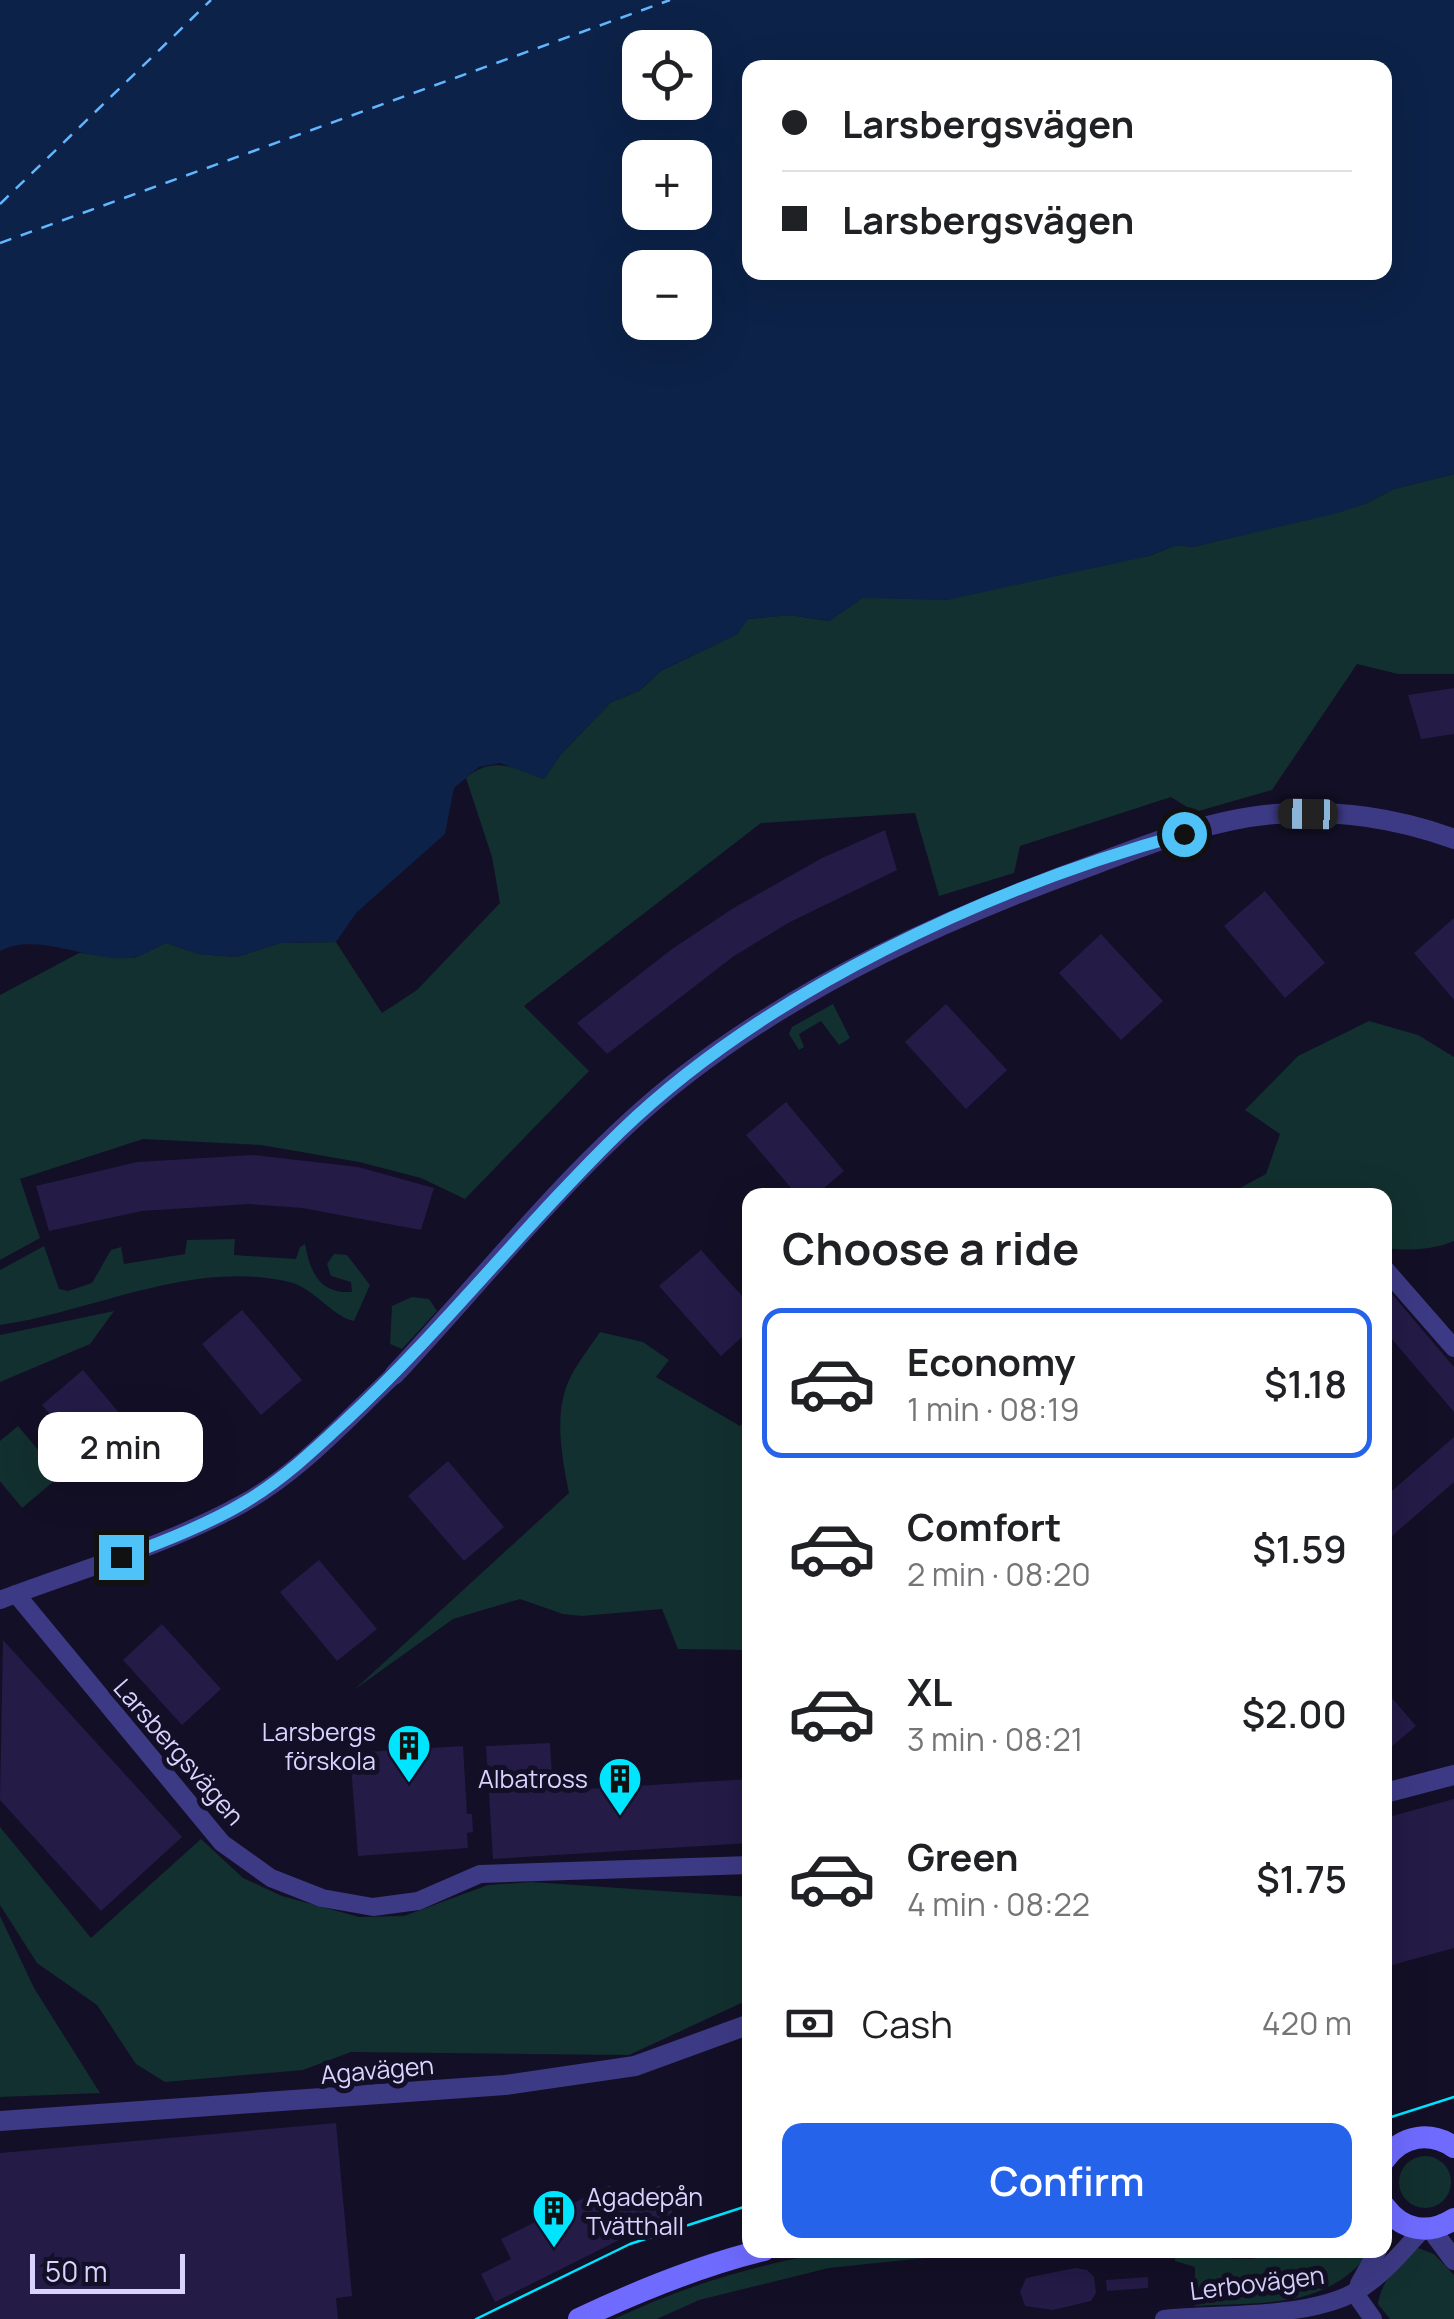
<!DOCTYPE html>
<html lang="en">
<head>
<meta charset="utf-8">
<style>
  :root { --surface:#fff; --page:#f2f2f2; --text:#202124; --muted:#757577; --line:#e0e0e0; --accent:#2563eb }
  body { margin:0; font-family:Manrope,sans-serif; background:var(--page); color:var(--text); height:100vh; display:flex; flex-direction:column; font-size:38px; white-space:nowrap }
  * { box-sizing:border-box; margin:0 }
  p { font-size:32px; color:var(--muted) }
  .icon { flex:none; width:55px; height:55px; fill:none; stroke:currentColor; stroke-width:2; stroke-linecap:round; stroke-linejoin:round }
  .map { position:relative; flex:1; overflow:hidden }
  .drawer { position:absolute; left:742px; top:1188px; width:650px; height:1070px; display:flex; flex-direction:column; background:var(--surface); border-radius:20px; box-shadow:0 10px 40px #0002 }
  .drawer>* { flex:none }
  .banner { position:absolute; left:742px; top:60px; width:650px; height:220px; border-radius:20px; box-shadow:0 10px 40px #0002; display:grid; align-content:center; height:220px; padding:0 40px; background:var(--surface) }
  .fabs { position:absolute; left:622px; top:30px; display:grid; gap:20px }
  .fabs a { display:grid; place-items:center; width:90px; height:90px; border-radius:20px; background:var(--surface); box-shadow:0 10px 40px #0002; font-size:50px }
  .scale { position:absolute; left:30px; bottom:25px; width:155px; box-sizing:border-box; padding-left:10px; border:5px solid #d9d4ff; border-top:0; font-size:28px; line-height:35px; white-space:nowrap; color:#d9d4ff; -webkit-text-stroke:8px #130f26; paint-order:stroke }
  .end { position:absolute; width:45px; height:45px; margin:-22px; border:12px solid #4fc3f7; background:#111; box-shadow:0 0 0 5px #111 }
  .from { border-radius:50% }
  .bubble { position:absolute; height:70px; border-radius:20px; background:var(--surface); box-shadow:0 10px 40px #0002; font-size:32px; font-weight:600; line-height:70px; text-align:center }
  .car { position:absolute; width:30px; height:60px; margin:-30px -15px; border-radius:12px; box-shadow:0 0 8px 2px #0007; background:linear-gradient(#222 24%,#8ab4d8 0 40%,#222 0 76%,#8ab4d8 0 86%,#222 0) }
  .banner b { display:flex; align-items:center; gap:35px; height:95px; font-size:38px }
  .banner b+b { border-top:2px solid var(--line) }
  .banner i { width:25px; height:25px; background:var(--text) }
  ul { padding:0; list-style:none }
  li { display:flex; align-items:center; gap:30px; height:150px; margin:0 20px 15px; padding:0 20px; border:5px solid transparent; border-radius:20px }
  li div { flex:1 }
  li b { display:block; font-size:38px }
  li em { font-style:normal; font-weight:600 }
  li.active { border-color:var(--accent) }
  li>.icon { width:90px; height:90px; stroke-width:1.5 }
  h2 { padding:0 40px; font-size:45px; line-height:120px }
  .pay { display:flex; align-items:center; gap:25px; height:110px; padding:0 40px; font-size:38px }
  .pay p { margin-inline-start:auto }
  .action { display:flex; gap:20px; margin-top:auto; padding:20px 40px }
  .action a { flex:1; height:115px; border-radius:20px; background:var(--accent); color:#fff; font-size:40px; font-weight:600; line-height:115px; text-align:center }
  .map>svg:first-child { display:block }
  .green { fill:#12302f }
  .water { fill:#0c2248; fill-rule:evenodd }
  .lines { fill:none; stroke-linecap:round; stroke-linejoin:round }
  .ferry { stroke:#62b6ff; stroke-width:2.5; stroke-dasharray:12 10; stroke-linecap:butt }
  .building { fill:#241b47 }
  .minor { stroke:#3d3a85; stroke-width:18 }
  .tertiary { stroke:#3d3a85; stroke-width:20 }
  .secondary { stroke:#6f6bff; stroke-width:22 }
  .tram { stroke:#00e5ff; stroke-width:2.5 }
  .route { stroke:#4fc3f7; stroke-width:12 }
  .labels { text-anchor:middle; stroke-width:10; stroke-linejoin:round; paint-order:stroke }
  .poi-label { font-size:25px; fill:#d9d4ff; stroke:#130f26; text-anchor:end }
  .street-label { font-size:25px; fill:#d9d4ff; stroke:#130f26 }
</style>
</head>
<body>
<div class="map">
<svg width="1454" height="2319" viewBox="0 0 1454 2319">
  <rect width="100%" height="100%" fill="#130f26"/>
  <g class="green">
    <path d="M1454,474V674H1398L1357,664L1272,790L1195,812L1171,797L1020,846L1014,873L939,896L915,813L761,823L524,1006L589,1071L465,1199L421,1178L359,1162L261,1145L143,1139L20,1179L40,1238L0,1260V995L79,953L134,958L166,943L199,954L236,957L280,943L336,942L382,1013L417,990L500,903L492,857L466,778C493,755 514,768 544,779L561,754L611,702L639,691L661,671L737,634L747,619L790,615L829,621L862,598H903L1149,556L1176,545L1193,547L1365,504L1394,489Z"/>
    <polygon points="833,1004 850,1038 839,1045 821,1021 799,1034 804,1047 799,1050 789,1034 792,1027"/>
    <path d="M1369,1021L1418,1035L1454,1057V1241C1433,1250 1407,1251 1385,1248V1195H1227L1266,1174L1280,1134L1245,1110L1298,1056Z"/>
    <path d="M235,1239L234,1255L296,1259L300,1247L305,1244C310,1270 318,1294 352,1292L351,1282L331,1276L327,1264L334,1254L347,1255L370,1285L354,1321C331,1316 315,1288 289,1282C192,1259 95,1311 0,1325V1270L44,1246L59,1289L68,1291L92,1283L111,1250L121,1247L124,1264L185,1254L187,1240Z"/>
    <polygon points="412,1297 429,1299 437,1311 402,1349 390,1344 392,1306"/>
    <polygon points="114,1311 90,1344 0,1382 0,1335"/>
    <path d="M600,1332L643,1342L669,1360L656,1377L740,1426L750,1416V1650L678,1649L662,1609L582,1616L563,1614L520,1599L453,1619L354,1690L569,1493C562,1458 553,1412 570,1378C578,1362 590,1347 600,1332Z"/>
    <polygon points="18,1426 60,1476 22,1508 0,1481 0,1441"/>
    <polygon points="0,1827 91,1938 201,1839 243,1878 282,1896 359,1917 404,1916 488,1885 532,1882 750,1897 750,1999 629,2055 351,2052 303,2070 165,2082 136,2064 97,2005 37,1963 0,1905"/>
    <polygon points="0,1916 34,1988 100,2093 0,2097"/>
    <circle cx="1425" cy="2182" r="26"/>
    <path d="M1418,2248L1434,2254L1454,2275V2319H1390L1378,2304C1381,2280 1400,2262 1418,2248Z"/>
    <path d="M847,2250H1190L982,2252L829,2268L699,2300L657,2319H614C689,2284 765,2261 847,2250Z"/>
    <path d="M1305,2250H1371C1329,2310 1261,2302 1195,2306V2267L1175,2261V2257L1250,2259Z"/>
  </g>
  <path class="water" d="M0,0H1454V474L1394,489L1365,504L1334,514L1193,547L1176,545L1149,556L947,600L863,598L829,621L790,615L748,619L737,634L661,671L639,691L611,702L561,754L544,779L500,763L479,767L454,788L445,834L356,913L336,942L280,943L236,957L199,954L166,943C155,948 142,957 130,958C88,962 38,931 0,951ZM640,48H695V102H640ZM750,68H1385V272H750ZM640,158H695V212H640ZM640,268H695V322H640Z"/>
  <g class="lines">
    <g class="ferry">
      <polyline points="0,204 211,0"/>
      <polyline points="0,243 670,0"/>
    </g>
  </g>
  <g class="building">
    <polygon points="1454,688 1454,734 1421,739 1408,695"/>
    <polygon points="885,830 897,870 788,923 734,956 607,1054 577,1023 672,949 732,909 822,858"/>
    <polygon points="1265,891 1325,963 1285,998 1224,926"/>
    <polygon points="1454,918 1454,1000 1414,953"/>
    <polygon points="1101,934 1163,1001 1121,1040 1059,973"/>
    <polygon points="946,1004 1007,1070 966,1109 905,1042"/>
    <polygon points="786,1102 844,1171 816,1195 797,1195 746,1135"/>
    <polygon points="253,1155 358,1167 434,1188 421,1230 302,1208 249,1204 142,1211 49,1231 36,1186 137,1162"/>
    <polygon points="701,1250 750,1305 750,1330 721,1356 659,1286"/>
    <polygon points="1385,1286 1454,1367 1454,1412 1385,1331"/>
    <polygon points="242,1310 302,1380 261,1415 202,1344"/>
    <polygon points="83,1370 142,1440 101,1474 42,1405"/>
    <polygon points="1454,1437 1454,1482 1385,1542 1385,1497"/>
    <polygon points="448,1461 504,1527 464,1561 408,1496"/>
    <polygon points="319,1560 377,1629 337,1661 280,1592"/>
    <polygon points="162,1624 221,1689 182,1725 123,1660"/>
    <polygon points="3,1640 182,1837 101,1911 0,1800"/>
    <polygon points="1385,1690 1416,1726 1385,1752"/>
    <polygon points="550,1743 553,1791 750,1779 750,1843 493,1859 486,1746"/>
    <polygon points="463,1746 467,1814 472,1814 473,1832 467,1833 468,1848 358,1856 350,1753"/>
    <polygon points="1454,1799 1454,1948 1385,1967 1385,1818"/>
    <polygon points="336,2123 352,2296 336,2298 338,2319 0,2319 0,2153"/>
    <polygon points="610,2185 620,2205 660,2185 673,2213 495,2302 481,2274 511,2259 501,2239"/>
    <polygon points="1075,2268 1087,2270 1094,2277 1096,2293 1091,2301 1053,2310 1025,2306 1020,2292 1026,2278"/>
    <polygon points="1148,2277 1148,2288 1107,2291 1106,2280"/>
  </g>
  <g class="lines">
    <g class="minor">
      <polyline points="1385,1269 1454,1348"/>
      <polyline points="16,1594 222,1843 271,1878 322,1898 373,1907 418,1901 480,1874 750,1865"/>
      <path d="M0,1600C81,1569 166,1546 242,1504C299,1473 347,1419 394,1375"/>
      <polyline points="1359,2284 1378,2250"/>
      <polyline points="1354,2292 1373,2319"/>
      <path d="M1164,2319C1222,2313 1305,2319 1355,2292C1382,2277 1402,2252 1423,2229"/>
    </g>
    <g class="tertiary">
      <path d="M394,1375C486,1277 578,1158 684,1076C807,981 947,918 1093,865C1151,843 1213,819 1275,814C1335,809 1398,818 1454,839"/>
      <polyline points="1385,1793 1454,1775"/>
      <polyline points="0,2121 505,2085 635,2066 750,2024"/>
      <polyline points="1431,2229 1454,2260"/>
    </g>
    <g class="secondary">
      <path d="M1385,2159C1402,2135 1430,2131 1454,2147"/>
      <path d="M1385,2207C1403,2231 1429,2235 1454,2219"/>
      <path d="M579,2319C640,2290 699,2266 764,2250"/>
    </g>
    <g class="tram">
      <polyline points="1385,2119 1454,2097"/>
      <polyline points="476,2319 630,2244 750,2205"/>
    </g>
  </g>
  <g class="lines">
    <path class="route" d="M121,1557C163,1542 207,1525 245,1502C282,1480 314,1450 345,1421C443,1330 525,1224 621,1131C766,991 990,887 1184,834"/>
  </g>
  <defs>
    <symbol id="building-pin" viewBox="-11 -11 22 30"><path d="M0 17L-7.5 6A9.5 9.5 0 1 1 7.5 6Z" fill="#00e5ff" stroke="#130f26"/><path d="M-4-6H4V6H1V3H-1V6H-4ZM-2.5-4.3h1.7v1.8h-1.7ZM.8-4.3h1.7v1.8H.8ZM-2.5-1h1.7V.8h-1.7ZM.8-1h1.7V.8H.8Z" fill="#111"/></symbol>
  </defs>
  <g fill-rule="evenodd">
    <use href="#building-pin" x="384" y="1721" width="50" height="68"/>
    <use href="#building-pin" x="595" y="1754" width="50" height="68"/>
    <use href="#building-pin" x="529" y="2186" width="50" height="68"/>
  </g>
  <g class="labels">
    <g class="poi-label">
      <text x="376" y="1741">Larsbergs<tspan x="376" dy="29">förskola</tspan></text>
      <text x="588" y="1788">Albatross</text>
      <text x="586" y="2206" text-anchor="start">Agadepån<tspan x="586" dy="29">Tvätthall</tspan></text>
    </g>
    <g class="street-label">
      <text transform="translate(179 1752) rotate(49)" y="9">Larsbergsvägen</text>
      <text transform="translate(377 2070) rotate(-5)" y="9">Agavägen</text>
      <text transform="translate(1257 2283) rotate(-7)" y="9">Lerbovägen</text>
    </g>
  </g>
</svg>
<div class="fabs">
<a><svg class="icon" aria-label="locate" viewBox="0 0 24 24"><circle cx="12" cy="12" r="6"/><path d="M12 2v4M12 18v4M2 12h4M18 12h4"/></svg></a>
<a>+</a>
<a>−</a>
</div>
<div class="scale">50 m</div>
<i class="end from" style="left:1184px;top:834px"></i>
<i class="end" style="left:121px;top:1557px"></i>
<div class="bubble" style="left:38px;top:1412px;width:165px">2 min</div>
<i class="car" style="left:1308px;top:814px;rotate:271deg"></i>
<div class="banner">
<b><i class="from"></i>Larsbergsvägen</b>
<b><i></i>Larsbergsvägen</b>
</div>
<section class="drawer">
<h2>Choose a ride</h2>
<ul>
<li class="active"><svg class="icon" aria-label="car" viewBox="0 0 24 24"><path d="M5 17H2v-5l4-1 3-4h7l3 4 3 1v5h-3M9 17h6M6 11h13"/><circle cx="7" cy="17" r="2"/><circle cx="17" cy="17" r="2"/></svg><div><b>Economy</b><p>1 min · 08:19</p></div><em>$1.18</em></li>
<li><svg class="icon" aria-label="car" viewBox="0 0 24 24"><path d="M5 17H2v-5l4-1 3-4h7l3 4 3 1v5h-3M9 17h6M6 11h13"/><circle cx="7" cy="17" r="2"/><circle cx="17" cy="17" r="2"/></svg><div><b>Comfort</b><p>2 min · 08:20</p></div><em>$1.59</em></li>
<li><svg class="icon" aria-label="car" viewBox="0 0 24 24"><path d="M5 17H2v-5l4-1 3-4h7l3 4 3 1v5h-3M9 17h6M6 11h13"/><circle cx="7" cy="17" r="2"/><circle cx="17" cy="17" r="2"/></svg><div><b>XL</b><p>3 min · 08:21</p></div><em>$2.00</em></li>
<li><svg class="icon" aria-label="car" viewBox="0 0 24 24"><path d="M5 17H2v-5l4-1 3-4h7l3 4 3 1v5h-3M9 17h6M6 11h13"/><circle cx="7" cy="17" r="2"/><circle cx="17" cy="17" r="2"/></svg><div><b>Green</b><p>4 min · 08:22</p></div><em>$1.75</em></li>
</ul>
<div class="pay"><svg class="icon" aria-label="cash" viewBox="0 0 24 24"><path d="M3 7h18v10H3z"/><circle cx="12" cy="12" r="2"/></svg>Cash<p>420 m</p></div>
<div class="action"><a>Confirm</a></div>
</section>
</div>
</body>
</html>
